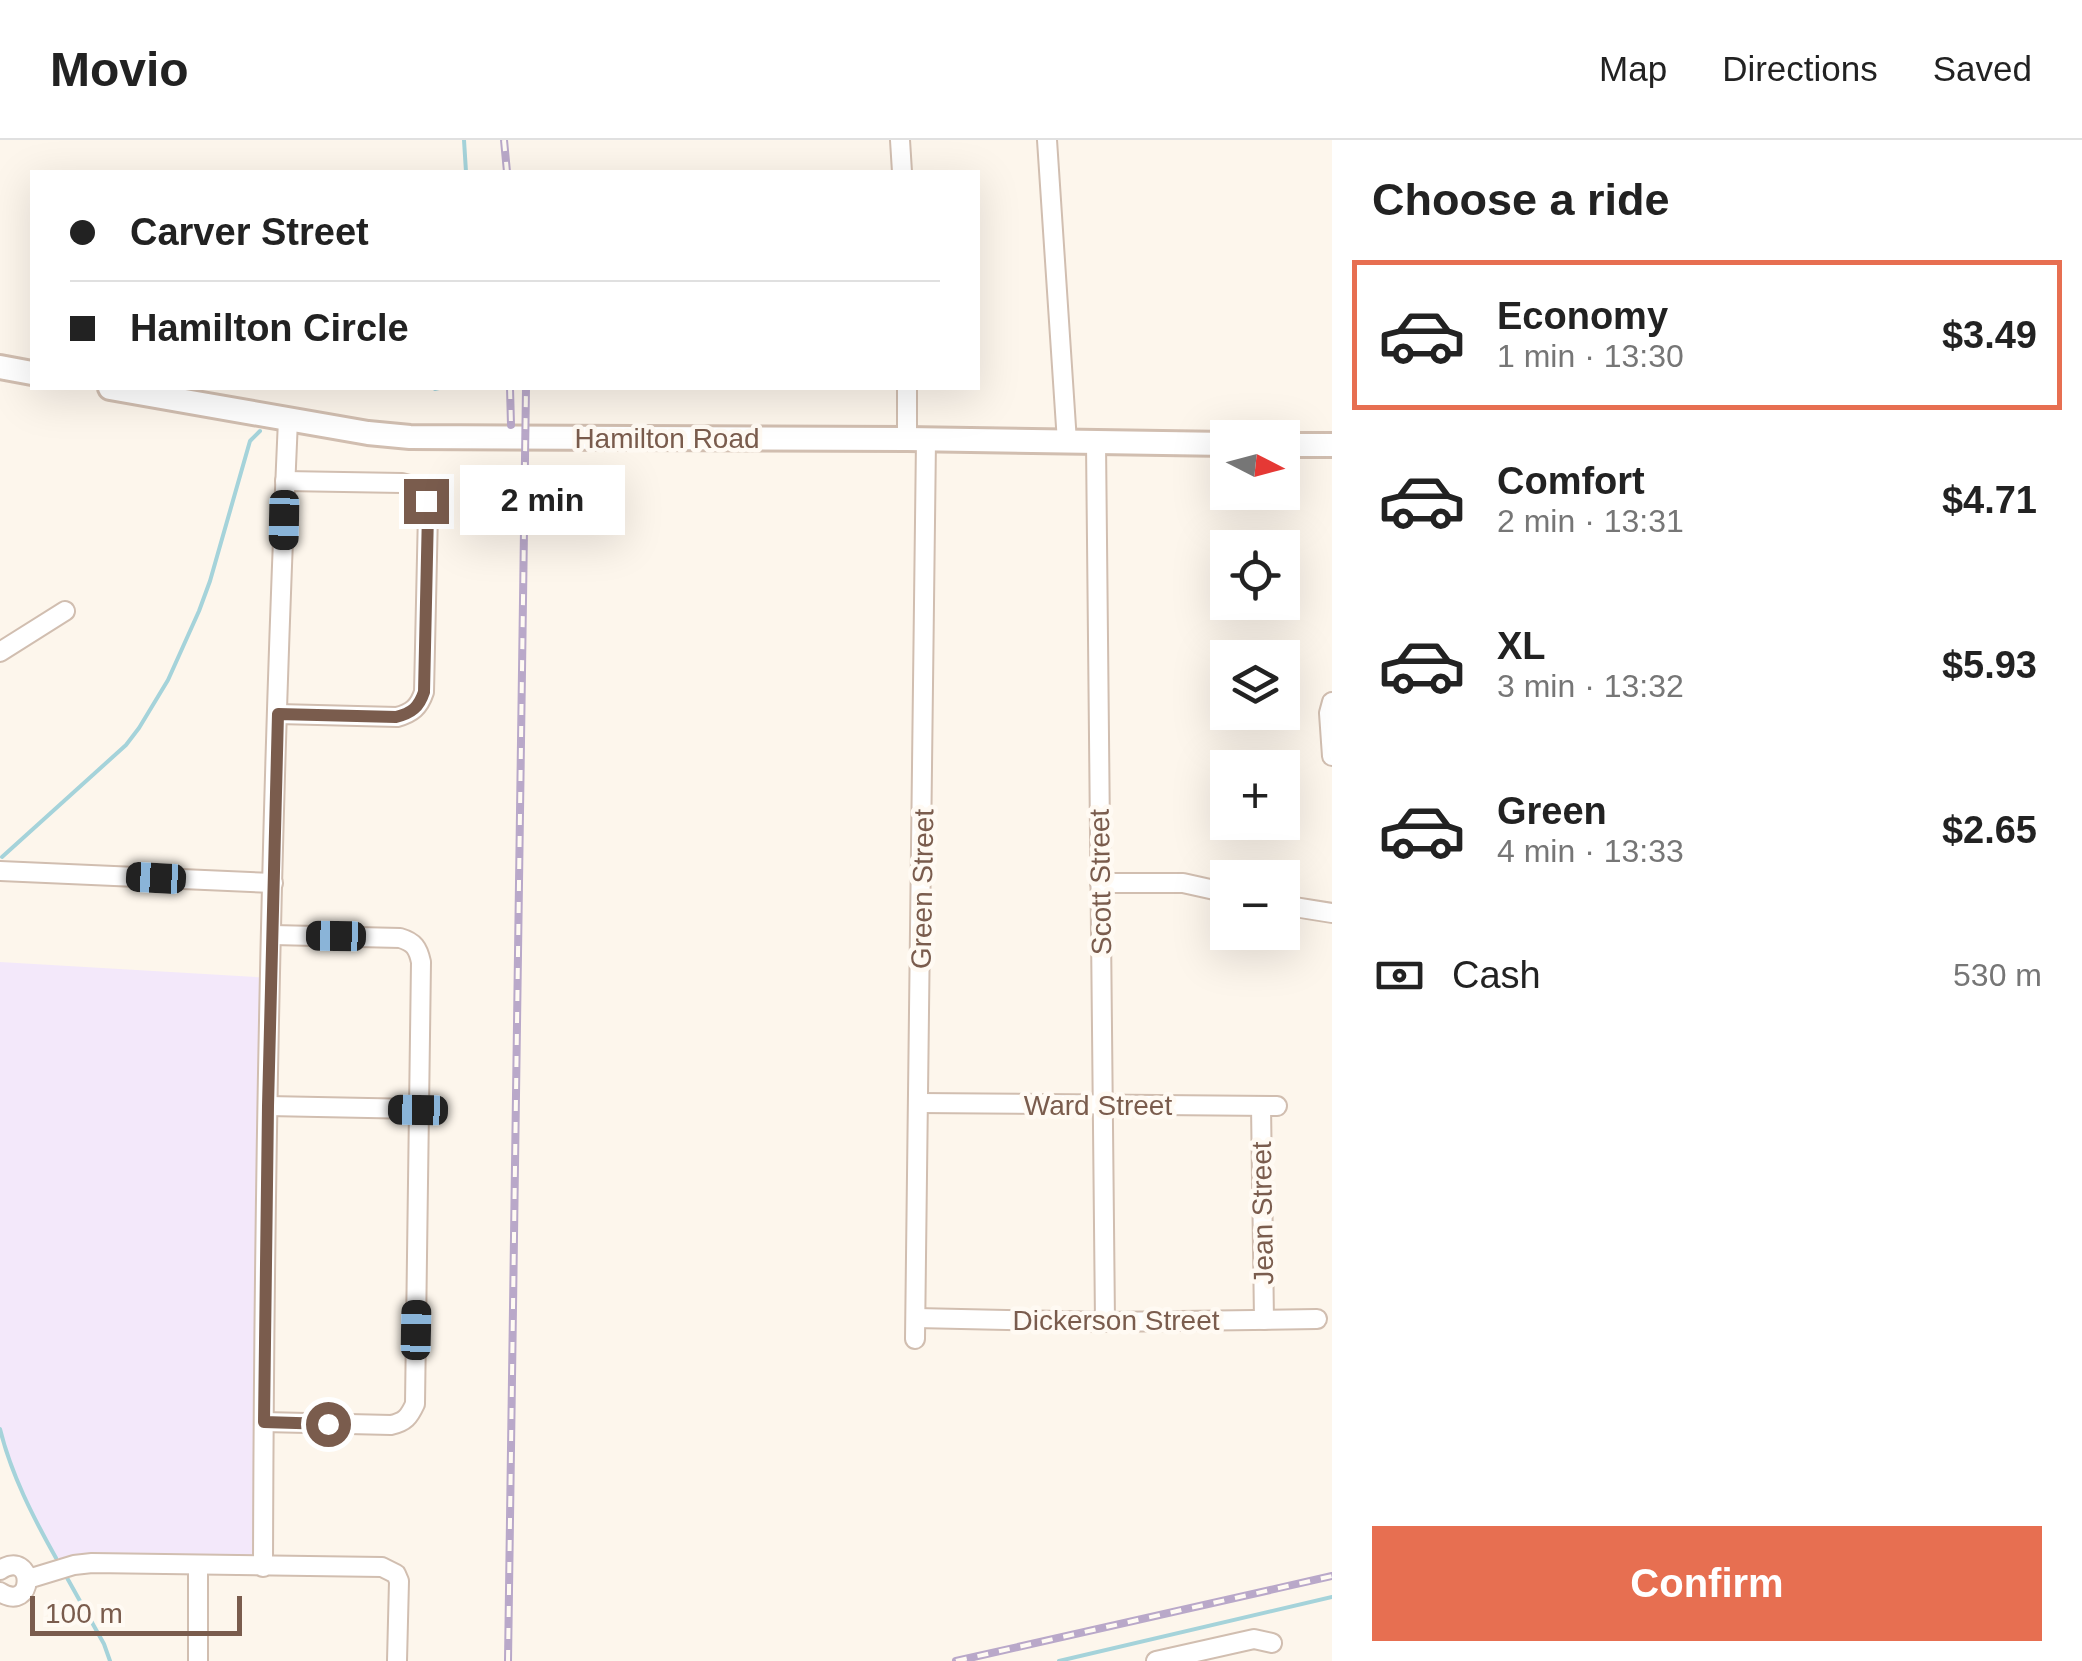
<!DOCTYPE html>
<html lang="en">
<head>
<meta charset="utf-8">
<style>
  :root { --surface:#fff; --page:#f6f6f6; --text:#222; --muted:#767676; --line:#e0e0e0; --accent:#e76f51 }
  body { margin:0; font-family:Arial,sans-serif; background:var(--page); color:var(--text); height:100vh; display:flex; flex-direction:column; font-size:38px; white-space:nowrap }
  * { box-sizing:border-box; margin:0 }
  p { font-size:32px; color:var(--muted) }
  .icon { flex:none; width:55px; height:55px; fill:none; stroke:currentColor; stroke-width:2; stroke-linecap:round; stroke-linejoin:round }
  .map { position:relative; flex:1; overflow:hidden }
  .details { display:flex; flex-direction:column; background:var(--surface); width:750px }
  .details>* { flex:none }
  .top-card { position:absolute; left:30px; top:30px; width:950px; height:220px; border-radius:0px; box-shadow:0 10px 40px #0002; display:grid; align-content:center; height:220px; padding:0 40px; background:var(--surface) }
  .needle { width:65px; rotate:96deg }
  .controls { position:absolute; left:1210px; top:280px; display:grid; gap:20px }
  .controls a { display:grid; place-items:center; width:90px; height:90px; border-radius:0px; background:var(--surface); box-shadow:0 10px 40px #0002; font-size:50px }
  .scale { position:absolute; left:30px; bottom:25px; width:212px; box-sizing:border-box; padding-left:10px; border:5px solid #7a5c4d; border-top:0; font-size:28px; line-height:35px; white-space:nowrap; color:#7a5c4d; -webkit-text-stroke:8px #fffaf3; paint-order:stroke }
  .end { position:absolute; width:45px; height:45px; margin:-22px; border:12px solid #7a5c4d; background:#fff; box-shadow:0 0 0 5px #fff }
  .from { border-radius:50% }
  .bubble { position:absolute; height:70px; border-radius:0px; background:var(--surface); box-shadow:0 10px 40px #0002; font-size:32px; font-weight:700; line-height:70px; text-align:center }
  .car { position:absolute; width:30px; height:60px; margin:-30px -15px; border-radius:12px; box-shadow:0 0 8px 2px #0007; background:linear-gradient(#222 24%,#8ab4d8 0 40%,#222 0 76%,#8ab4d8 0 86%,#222 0) }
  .top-card b { display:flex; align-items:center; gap:35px; height:95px; font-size:38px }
  .top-card b+b { border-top:2px solid var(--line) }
  .top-card i { width:25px; height:25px; background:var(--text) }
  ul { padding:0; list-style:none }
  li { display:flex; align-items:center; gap:30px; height:150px; margin:0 20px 15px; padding:0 20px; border:5px solid transparent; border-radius:0px }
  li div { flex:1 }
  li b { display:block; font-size:38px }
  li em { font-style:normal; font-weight:700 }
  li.on { border-color:var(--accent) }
  li>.icon { width:90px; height:90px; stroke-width:1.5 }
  h2 { padding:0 40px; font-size:45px; line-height:120px }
  .pay { display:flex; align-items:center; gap:25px; height:110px; padding:0 40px; font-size:38px }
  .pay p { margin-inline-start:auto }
  .primary-button { display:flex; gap:20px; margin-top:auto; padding:20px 40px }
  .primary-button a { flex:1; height:115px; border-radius:0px; background:var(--accent); color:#fff; font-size:40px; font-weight:700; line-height:115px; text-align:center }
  header { display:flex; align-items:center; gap:60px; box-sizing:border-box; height:140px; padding:0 50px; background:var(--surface); border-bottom:2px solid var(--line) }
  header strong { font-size:48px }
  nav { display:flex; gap:55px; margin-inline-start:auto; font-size:35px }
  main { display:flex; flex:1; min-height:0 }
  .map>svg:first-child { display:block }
  .education { fill:#f3e8fa }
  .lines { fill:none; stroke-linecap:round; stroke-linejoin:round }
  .stream { stroke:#a5d3da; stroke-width:4 }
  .minor-casing { stroke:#d1beb0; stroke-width:22 }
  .tertiary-casing { stroke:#d1beb0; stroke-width:28 }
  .minor { stroke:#fff; stroke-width:18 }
  .tertiary { stroke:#fff; stroke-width:22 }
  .rail-casing { stroke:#b9a8c9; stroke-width:8 }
  .rail { stroke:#fffaf3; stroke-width:4; stroke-dasharray:11; stroke-linecap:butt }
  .route { stroke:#7a5c4d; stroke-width:12 }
  .labels { text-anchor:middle; stroke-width:9; stroke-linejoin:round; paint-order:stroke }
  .street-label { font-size:28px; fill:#7a5c4d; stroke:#fffaf3 }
</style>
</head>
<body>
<header>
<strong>Movio</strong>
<nav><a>Map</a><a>Directions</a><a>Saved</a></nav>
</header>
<main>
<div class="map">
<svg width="1332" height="1521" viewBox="0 0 1332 1521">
  <rect width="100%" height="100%" fill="#fdf6ec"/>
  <polygon class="education" points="0,822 272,838 263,1427 62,1428 35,1380 6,1312 0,1289"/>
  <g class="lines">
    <g class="stream">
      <polyline points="464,0 466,32"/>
      <polyline points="435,249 439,248"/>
      <polyline points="2,717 126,605 139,588 168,540 199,471 210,441 250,301 260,291"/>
      <path d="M0,1289C11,1334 33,1377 56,1418"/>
      <polyline points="66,1436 104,1504 110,1521"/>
      <polyline points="1059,1521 1332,1457"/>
    </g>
    <defs>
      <g id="minor">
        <polyline points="900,0 902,32"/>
        <polyline points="1047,0 1067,302"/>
        <polyline points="907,299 907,248"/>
        <polyline points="1096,303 1105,1182"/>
        <polyline points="0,512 65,471"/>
        <polyline points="1332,562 1329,573 1332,616"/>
        <path d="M278,574L397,577C412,573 419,567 424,552L428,372C425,356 418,346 402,343L285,341"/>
        <polyline points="0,731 273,743"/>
        <polyline points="1100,743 1183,743 1228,753"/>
        <polyline points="1282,765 1332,773"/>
        <polyline points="919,963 1277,966"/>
        <polyline points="268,966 418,969"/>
        <polyline points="1261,966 1264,1180"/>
        <polyline points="916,1178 1105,1182 1317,1179"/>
        <polyline points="915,1199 926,300"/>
        <path d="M264,1282L391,1285C405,1282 409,1277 415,1264L421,822C418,808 414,802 400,798L273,795"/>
        <path d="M263,1427C264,1044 271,662 288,280"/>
        <path d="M0,1430C36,1408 35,1474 0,1452"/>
        <polyline points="28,1439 74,1425 92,1423 382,1427 396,1434 399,1441 397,1521"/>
        <polyline points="198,1521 198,1426"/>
        <polyline points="1156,1521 1254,1499 1272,1503"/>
      </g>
      <g id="tertiary">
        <polyline points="0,227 32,233"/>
        <polyline points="110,248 368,293 410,297 907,299 1228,304"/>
        <polyline points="1282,305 1332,305"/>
      </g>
    </defs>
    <use href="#minor" class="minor-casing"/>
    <use href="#tertiary" class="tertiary-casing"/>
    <use href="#minor" class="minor"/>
    <use href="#tertiary" class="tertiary"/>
    <defs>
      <g id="rail">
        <polyline points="504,0 507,32"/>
        <polyline points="510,248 511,285"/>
        <polyline points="508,1521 526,248"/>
        <polyline points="956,1521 1332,1436"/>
      </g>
    </defs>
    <use href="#rail" class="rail-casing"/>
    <use href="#rail" class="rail"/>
  </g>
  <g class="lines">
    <path class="route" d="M328,1284L264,1282L268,966L278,574L396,577C412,573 419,567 424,552L428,372L426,361"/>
  </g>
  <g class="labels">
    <g class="street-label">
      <text x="667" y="308">Hamilton Road</text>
      <text transform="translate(1100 742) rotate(-91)" y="10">Scott Street</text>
      <text transform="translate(922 749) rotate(-89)" y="10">Green Street</text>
      <text x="1098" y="975">Ward Street</text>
      <text transform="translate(1262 1073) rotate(-91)" y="10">Jean Street</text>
      <text x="1116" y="1190">Dickerson Street</text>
    </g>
  </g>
</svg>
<div class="controls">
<a><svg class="needle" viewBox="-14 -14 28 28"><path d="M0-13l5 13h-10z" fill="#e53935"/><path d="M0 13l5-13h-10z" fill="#767676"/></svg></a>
<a><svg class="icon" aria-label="locate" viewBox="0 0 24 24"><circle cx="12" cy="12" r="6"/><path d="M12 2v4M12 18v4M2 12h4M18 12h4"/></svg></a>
<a><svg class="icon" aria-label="layers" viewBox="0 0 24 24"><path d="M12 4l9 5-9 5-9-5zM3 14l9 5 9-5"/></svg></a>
<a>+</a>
<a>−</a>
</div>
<div class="scale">100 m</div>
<i class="end from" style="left:328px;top:1284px"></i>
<i class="end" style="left:426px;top:361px"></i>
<div class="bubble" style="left:460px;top:325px;width:165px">2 min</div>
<i class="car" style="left:284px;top:380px;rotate:181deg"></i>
<i class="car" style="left:156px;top:738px;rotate:273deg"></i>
<i class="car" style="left:336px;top:796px;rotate:271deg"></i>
<i class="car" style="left:418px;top:970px;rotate:271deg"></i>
<i class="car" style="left:416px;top:1190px;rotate:1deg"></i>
<div class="top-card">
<b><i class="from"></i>Carver Street</b>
<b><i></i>Hamilton Circle</b>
</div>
</div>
<section class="details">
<h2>Choose a ride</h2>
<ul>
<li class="on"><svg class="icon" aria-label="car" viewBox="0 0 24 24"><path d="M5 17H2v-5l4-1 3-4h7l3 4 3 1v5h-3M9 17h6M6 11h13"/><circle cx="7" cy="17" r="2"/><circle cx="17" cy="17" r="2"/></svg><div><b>Economy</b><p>1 min · 13:30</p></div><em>$3.49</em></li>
<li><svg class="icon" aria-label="car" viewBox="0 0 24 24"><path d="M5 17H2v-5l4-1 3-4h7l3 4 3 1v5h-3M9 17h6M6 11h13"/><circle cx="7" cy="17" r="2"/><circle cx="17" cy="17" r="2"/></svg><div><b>Comfort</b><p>2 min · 13:31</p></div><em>$4.71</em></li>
<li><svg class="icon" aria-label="car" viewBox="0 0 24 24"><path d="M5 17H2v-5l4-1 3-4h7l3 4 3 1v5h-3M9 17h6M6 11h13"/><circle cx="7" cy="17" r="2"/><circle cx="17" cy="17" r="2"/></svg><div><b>XL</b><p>3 min · 13:32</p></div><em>$5.93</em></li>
<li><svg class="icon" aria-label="car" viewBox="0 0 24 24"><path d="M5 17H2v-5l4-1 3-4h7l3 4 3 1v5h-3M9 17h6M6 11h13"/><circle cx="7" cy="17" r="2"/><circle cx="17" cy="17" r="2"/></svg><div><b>Green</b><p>4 min · 13:33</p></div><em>$2.65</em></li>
</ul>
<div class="pay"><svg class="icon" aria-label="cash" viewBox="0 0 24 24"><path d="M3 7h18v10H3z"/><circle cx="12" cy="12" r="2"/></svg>Cash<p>530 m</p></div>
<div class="primary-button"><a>Confirm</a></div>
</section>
</main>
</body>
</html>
